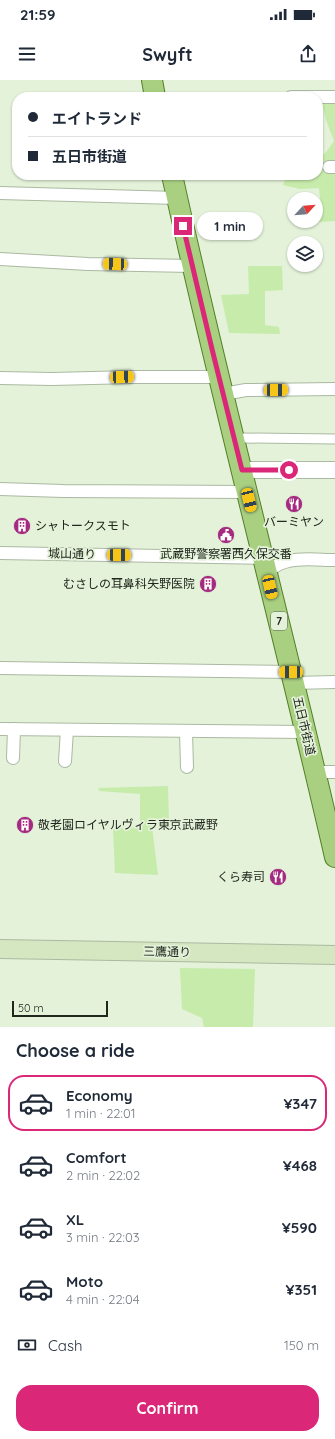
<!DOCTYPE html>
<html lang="en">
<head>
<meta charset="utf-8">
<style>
  :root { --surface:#fff; --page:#f6f6f7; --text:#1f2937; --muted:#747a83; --line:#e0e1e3; --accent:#db2777 }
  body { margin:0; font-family:Quicksand,"Noto Sans JP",sans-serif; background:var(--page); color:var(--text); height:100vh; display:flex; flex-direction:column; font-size:15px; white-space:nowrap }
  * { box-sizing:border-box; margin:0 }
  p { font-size:13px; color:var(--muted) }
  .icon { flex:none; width:22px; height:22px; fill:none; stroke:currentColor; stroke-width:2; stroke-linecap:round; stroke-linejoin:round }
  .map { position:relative; height:947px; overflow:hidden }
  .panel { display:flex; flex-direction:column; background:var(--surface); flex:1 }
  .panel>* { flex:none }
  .banner { position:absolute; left:12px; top:12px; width:311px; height:88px; border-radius:16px; box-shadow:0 1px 3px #0004; display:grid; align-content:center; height:88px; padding:0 16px; background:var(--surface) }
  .needle { width:26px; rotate:64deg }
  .buttons { position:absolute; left:287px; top:112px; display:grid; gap:8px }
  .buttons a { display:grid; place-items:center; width:36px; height:36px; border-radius:50%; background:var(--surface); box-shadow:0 1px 3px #0004; font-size:20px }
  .scale { position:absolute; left:12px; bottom:10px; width:96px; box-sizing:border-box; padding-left:4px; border:2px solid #22271e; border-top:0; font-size:11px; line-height:14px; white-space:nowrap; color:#22271e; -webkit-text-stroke:3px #e3f2d9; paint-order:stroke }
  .end { position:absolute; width:18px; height:18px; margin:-9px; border:5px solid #db2777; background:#fff; box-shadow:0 0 0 2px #fff }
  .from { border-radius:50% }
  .bubble { position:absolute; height:28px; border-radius:14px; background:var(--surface); box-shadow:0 1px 3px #0004; font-size:13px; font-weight:700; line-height:28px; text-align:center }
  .car { position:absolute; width:12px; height:24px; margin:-12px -6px; border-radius:5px; box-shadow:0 0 3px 1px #0007; background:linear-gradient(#f5c518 24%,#345 0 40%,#f5c518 0 76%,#345 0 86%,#f5c518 0) }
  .banner b { display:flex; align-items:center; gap:14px; height:38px; font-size:15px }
  .banner b+b { border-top:1px solid var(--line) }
  .banner i { width:10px; height:10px; background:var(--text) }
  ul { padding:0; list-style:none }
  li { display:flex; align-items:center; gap:12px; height:56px; margin:0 8px 6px; padding:0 8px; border:2px solid transparent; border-radius:16px }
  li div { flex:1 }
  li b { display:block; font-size:15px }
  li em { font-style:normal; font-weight:700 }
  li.active { border-color:var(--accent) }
  li>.icon { width:36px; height:36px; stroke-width:1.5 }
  h2 { padding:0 16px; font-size:18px; line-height:48px }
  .pay { display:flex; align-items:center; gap:10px; height:44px; padding:0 16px; font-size:15px }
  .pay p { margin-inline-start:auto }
  .primary-button { display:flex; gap:8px; margin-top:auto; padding:8px 16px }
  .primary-button a { flex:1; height:46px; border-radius:16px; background:var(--accent); color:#fff; font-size:16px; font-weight:700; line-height:46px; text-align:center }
  .status { display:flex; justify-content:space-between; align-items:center; height:28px; padding:0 20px; background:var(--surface); direction:ltr }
  .status svg { height:11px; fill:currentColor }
  header { display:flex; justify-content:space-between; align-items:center; height:52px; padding:0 16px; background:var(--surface); font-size:18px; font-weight:700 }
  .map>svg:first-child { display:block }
  .green { fill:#c6ebab }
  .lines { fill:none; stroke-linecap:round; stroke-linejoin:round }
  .pedestrian-casing { stroke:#abb9a2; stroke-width:11 }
  .minor-casing { stroke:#abb9a2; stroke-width:14 }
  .tertiary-casing { stroke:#abb9a2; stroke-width:18 }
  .secondary-casing { stroke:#abb9a2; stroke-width:20 }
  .primary-casing { stroke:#547f28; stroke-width:22 }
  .pedestrian { stroke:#fff; stroke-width:9 }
  .minor { stroke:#fff; stroke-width:12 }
  .tertiary { stroke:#fff; stroke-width:16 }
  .secondary { stroke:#d4e7c0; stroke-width:18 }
  .primary { stroke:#a9cf81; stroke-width:20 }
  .route { stroke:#db2777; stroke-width:5 }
  .labels { text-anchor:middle; stroke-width:3.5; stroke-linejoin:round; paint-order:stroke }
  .shield { fill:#e3f2d9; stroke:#5c6456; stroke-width:1 }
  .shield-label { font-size:11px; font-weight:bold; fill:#22271e }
  .poi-label { font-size:12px; fill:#22271e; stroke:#e3f2d9 }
  .street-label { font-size:12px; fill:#22271e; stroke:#e3f2d9 }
</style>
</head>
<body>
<div class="status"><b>21:59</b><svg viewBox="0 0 49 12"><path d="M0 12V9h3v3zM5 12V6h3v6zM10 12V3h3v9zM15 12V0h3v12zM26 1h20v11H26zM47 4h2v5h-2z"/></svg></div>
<header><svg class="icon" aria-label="menu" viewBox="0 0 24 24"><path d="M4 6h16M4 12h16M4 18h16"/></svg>Swyft<svg class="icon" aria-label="share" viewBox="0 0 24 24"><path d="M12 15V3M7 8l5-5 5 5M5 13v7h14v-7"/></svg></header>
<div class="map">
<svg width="335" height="947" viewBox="0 0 335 947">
  <rect width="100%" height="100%" fill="#e3f2d9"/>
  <g class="green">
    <polygon points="335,22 335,141 302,143 300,141 316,141 316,128 321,128 319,108 300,109 283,105 286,97 288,95 318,95 318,80 327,71 334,61 326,40 322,23"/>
    <polygon points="248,186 282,186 283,210 265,211 265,245 279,247 280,254 229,253 221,215 249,214"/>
    <polygon points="168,706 169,743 154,743 152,747 158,795 115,793 113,749 140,747 140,714 99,711 98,708"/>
    <polygon points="180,888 255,889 253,947 204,947 202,938 182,929"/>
  </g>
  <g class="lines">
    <defs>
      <polyline id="pedestrian" points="244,358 335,359"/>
      <g id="minor">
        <polyline points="291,17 335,17"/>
        <polyline points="329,87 335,87"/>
        <polyline points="0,113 177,118"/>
        <polyline points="0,179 88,184 192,186"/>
        <polyline points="0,298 52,299 133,297 219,297"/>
        <polyline points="223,314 246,310 335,309"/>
        <polyline points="0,409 63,411 247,412"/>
        <polyline points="0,473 264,478"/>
        <path d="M274,487C290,476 316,480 335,480"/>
        <polyline points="0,588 291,592"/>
        <polyline points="293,603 335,602"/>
        <polyline points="0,649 305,652"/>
        <polyline points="186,652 187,687"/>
        <polyline points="13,678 14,649"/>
        <polyline points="65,681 67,650"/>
        <polyline points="315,692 335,692"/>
      </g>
      <polyline id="tertiary" points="242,390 335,390"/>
      <polyline id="secondary" points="0,869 335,875"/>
      <g id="primary">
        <polyline points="152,0 155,17"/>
        <path d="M172,95C222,323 283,549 335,777"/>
      </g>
    </defs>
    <use href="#pedestrian" class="pedestrian-casing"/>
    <use href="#minor" class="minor-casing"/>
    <use href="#tertiary" class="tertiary-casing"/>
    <use href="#secondary" class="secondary-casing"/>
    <use href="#primary" class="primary-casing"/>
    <use href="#pedestrian" class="pedestrian"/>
    <use href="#minor" class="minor"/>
    <use href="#tertiary" class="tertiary"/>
    <use href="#secondary" class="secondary"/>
    <use href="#primary" class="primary"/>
  </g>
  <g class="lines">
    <polyline class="route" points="183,146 212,269 242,390 289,390"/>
  </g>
  <defs>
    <symbol id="restaurant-disc" viewBox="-11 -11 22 22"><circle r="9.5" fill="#a52b80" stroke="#e3f2d9"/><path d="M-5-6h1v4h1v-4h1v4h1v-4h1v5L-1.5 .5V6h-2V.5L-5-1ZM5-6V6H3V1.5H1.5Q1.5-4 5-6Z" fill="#fff"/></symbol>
    <symbol id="building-disc" viewBox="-11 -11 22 22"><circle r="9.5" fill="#a52b80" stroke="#e3f2d9"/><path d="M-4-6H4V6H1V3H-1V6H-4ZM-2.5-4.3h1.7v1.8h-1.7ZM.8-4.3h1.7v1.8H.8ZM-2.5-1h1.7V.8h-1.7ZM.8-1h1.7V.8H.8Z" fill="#fff"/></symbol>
    <symbol id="civic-disc" viewBox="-11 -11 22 22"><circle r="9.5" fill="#a52b80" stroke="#e3f2d9"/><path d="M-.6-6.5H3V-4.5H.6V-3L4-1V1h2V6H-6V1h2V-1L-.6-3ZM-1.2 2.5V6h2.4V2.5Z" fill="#fff"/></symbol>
  </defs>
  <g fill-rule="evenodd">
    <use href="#restaurant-disc" x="284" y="414" width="20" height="20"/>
    <use href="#building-disc" x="12" y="436" width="20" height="20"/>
    <use href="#civic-disc" x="216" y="445" width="20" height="20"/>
    <use href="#building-disc" x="198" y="494" width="20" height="20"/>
    <use href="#building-disc" x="15" y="735" width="20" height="20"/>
    <use href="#restaurant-disc" x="268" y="787" width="20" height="20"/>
  </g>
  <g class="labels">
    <rect class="shield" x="271" y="532" width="16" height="18" rx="3"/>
    <g class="shield-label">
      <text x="279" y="545">7</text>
    </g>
    <g class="poi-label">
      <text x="294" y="446">バーミヤン</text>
      <text x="35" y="450" text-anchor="start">シャトークスモト</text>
      <text x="226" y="478">武蔵野警察署西久保交番</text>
      <text x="195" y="508" text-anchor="end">むさしの耳鼻科矢野医院</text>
      <text x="38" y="749" text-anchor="start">敬老園ロイヤルヴィラ東京武蔵野</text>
      <text x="265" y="801" text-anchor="end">くら寿司</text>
    </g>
    <g class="street-label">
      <text transform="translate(72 474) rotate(1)" y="4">城山通り</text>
      <text transform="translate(304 646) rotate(77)" y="4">五日市街道</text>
      <text transform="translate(167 872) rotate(1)" y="4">三鷹通り</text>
    </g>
  </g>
</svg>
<div class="buttons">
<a><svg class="needle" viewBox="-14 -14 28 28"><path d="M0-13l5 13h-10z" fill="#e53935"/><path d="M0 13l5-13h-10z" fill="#747a83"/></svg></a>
<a><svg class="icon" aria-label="layers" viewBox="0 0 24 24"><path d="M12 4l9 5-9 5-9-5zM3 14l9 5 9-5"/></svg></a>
</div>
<div class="scale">50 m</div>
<i class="end from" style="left:289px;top:390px"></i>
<i class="end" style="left:183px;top:146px"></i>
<div class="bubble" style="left:197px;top:132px;width:66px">1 min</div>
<i class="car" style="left:115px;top:184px;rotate:272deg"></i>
<i class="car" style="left:122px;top:297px;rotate:88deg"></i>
<i class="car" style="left:276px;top:310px;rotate:89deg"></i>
<i class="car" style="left:249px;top:420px;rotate:166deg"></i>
<i class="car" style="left:119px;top:475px;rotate:91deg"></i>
<i class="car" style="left:270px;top:507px;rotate:167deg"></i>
<i class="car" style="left:291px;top:592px;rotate:270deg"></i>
<div class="banner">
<b><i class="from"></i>エイトランド</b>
<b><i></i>五日市街道</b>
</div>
</div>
<section class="panel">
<h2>Choose a ride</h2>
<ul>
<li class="active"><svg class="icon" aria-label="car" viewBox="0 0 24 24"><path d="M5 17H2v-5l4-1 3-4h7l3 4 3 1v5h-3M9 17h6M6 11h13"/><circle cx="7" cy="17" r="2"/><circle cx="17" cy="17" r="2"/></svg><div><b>Economy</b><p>1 min · 22:01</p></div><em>¥347</em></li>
<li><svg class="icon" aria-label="car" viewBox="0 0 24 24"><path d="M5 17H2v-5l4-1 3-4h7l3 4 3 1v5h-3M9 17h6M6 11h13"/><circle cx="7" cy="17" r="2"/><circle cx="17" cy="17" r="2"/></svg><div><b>Comfort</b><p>2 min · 22:02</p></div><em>¥468</em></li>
<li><svg class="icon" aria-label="car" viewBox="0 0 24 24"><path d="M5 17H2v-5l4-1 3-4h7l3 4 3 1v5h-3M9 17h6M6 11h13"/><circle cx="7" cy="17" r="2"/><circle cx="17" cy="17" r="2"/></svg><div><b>XL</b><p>3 min · 22:03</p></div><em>¥590</em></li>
<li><svg class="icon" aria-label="car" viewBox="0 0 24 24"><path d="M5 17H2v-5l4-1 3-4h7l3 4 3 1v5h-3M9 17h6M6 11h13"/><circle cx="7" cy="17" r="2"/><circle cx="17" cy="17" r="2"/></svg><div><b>Moto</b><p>4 min · 22:04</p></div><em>¥351</em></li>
</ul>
<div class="pay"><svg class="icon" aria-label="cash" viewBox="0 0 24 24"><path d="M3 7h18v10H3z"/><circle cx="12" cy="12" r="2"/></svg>Cash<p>150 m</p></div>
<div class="primary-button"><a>Confirm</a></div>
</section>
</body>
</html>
